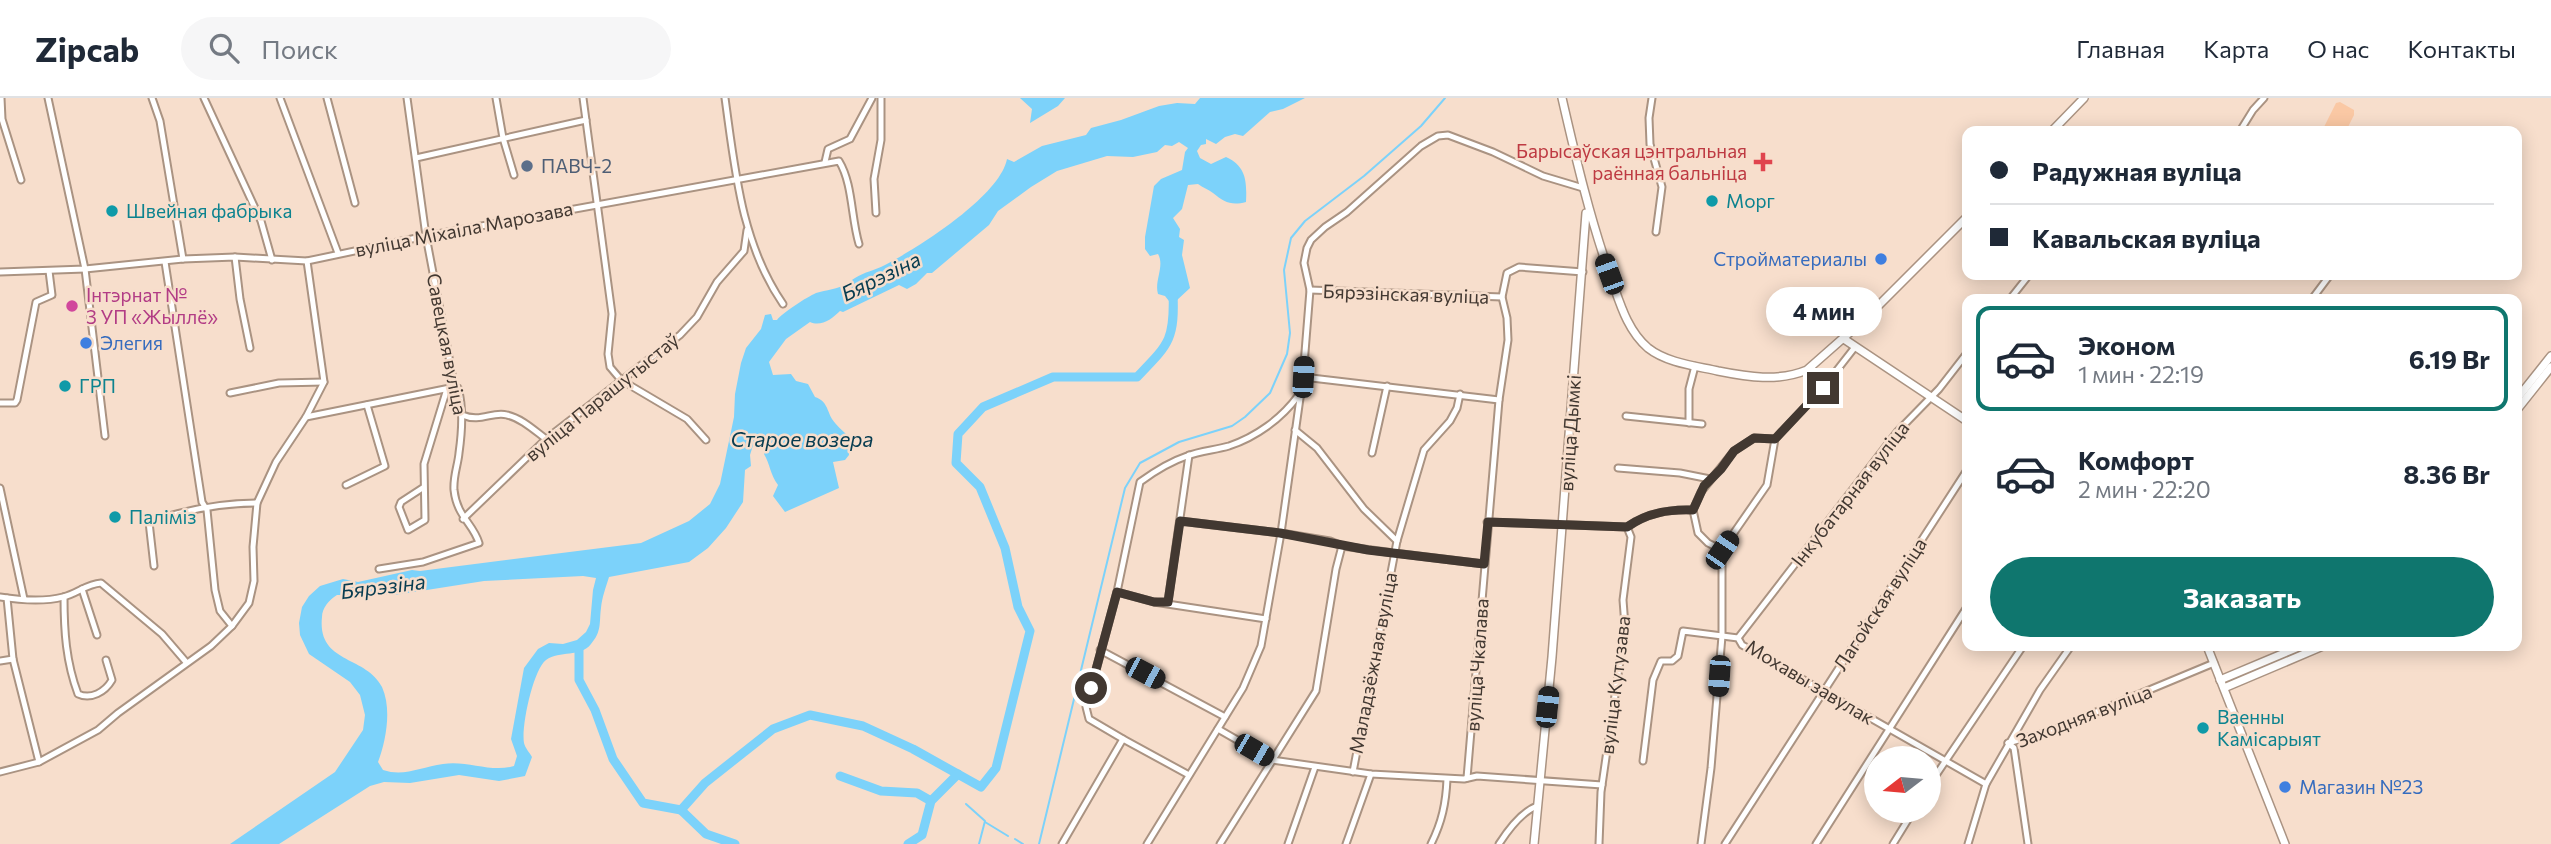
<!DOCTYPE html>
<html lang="ru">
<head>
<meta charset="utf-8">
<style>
  :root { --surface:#fff; --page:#f6f6f7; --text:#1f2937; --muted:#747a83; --line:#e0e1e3; --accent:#0f766e }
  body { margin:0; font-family:Commissioner,sans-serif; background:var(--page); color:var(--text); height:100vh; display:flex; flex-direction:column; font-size:26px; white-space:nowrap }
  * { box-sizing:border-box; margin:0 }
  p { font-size:23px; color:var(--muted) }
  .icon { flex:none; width:38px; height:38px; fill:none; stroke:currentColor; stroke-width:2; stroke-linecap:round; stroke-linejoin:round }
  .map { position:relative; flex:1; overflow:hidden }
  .sheet { position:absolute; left:1962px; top:196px; width:560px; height:357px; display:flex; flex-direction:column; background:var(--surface); border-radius:14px; box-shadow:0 4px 18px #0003 }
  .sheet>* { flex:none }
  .top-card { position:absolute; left:1962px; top:28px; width:560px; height:154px; border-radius:14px; box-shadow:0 4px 18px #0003; display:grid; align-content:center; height:154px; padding:0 28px; background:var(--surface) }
  .needle { width:46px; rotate:254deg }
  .tools { position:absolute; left:1864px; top:648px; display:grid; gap:14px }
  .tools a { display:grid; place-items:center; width:77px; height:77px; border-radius:50%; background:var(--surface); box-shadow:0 4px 18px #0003; font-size:35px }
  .end { position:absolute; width:32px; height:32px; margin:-16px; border:9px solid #423831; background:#fff; box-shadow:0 0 0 4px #fff }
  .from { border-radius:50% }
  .bubble { position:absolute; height:49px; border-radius:24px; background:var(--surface); box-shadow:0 4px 18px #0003; font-size:23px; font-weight:700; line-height:49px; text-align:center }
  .car { position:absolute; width:21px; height:42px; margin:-21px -10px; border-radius:9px; box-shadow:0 0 5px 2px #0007; background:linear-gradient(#222 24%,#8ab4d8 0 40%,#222 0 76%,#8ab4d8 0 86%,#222 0) }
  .top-card b { display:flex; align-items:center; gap:24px; height:66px; font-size:26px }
  .top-card b+b { border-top:2px solid var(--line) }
  .top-card i { width:18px; height:18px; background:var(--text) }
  ul { padding:12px 0 0; list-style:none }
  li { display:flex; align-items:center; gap:21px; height:105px; margin:0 14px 10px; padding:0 14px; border:4px solid transparent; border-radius:14px }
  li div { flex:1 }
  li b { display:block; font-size:26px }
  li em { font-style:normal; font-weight:700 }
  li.on { border-color:var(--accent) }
  li>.icon { width:63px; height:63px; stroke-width:1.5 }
  .primary-button { display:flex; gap:14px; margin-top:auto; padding:14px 28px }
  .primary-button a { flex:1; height:80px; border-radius:42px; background:var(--accent); color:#fff; font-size:28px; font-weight:700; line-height:80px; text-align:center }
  header { display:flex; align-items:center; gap:42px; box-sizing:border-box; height:98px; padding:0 35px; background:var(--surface); border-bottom:2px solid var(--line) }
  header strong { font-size:33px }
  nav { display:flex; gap:38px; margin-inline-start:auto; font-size:24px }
  .search { width:490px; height:63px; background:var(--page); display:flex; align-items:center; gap:18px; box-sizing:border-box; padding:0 24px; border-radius:38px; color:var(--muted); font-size:26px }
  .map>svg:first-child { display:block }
  .green { fill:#fac8a4 }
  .water { fill:#7cd2fa; fill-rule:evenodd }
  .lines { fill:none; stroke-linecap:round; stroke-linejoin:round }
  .stream { stroke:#7cd2fa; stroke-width:2 }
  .river { stroke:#7cd2fa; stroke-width:9 }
  .street-casing { stroke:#aa9382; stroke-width:9 }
  .secondary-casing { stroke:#aa9382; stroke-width:10 }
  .street { stroke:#fff; stroke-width:5 }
  .secondary { stroke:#fff; stroke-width:7 }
  .route { stroke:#423831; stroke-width:9 }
  .health-dot { fill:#e0444e; stroke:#f7decc; stroke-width:2.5 }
  .service-dot { fill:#5c6f8a; stroke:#f7decc; stroke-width:2.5 }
  .culture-dot { fill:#0f9aa8; stroke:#f7decc; stroke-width:2.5 }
  .shop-dot { fill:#3f7fe0; stroke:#f7decc; stroke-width:2.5 }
  .hotel-dot { fill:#d1479c; stroke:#f7decc; stroke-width:2.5 }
  .labels { text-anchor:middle; stroke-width:5; stroke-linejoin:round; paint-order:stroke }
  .health-label { font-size:19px; fill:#be3a42; stroke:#f7decc; text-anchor:end }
  .service-label { font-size:19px; fill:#4e5e75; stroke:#f7decc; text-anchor:start }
  .culture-label { font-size:19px; fill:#0d838f; stroke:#f7decc; text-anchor:start }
  .street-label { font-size:19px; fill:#423831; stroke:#f7decc }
  .shop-label { font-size:19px; fill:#366cbe; stroke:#f7decc; text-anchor:start }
  .hotel-label { font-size:19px; fill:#b23c85; stroke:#f7decc; text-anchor:start }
  .water-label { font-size:21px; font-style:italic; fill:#073c50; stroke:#f7decc }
</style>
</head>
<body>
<header>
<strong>Zipcab</strong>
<div class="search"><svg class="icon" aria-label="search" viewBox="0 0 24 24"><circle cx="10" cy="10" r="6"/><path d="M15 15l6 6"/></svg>Поиск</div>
<nav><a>Главная</a><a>Карта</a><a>О нас</a><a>Контакты</a></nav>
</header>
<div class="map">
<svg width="2551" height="746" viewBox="0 0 2551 746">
  <rect width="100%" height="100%" fill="#f7decc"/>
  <polygon class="green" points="2340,4 2354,12 2354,17 2346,33 2322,33 2336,5"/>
  <g class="water">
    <polygon points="1020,0 1065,0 1058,8 1030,25 1032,11"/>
    <path d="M1200,0H1305L1283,11L1270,14L1243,38L1235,36L1225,39L1216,46L1206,41V46L1201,47L1197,53L1200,60L1211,66L1226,59C1246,68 1247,83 1246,104C1231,108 1224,104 1213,95C1208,91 1203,90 1198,86L1188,87L1182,111L1173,120L1180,131L1179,139L1184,142L1182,157L1190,190L1176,203H1169L1165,198L1158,196C1154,183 1165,168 1158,156L1150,158L1145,151V139L1154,88L1161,81L1182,72L1185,54L1188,50L1179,44L1172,48L1165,47L1157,54L1133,59L1107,58L1057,73L1031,89L998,113L989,127L932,175H927L916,186L907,191L899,187L843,214L840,213C832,221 821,229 810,224L786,241L769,264L773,277L791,276L796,283L808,286L815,299C827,303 827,312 832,321C836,327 843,333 848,338L849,357L845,362L833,364L839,390L785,414L773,398L778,387C770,376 770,366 764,356L766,346L754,344L750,357L751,368L745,372L743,404L726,430L708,450L689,464L609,479C606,489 602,499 601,510C599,525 602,533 591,546C580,560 560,552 546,562C533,572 521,629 524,645C525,650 530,655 532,659L525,678L499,683L459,677L410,685L384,684L370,688L279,746H230L335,674L363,632L365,617L360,597L350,584L309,556L300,537L299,525L302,509L309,498L320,488L343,481L358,484L412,472L420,473L641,445L689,423L710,406L720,386L734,319L735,296L741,265L746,250L761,231L765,217L771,216L773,222H777C782,215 807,199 816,195C826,192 838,191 847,186C855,183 848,184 855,180C864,174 876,172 885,167C918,150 1000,98 1007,61L1014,64L1042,48L1086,37L1091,30L1121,22L1159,8L1177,5L1195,6ZM583,478L596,480L593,492L590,526L586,534L577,542L563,546L549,545L538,551L524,570L511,641L517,658L514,668C491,675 467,662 443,666C421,669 404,679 383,672L378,664C386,643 392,611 382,589C366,557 317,566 322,519C322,510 329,502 337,497H395L484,483Z"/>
  </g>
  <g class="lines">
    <g class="stream">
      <polyline points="966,706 985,723 979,746"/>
      <polyline points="985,724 1008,738"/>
      <polyline points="1015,741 1023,746"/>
      <polyline points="1039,746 1125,390 1140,365 1179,344 1232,328 1245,319 1270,295 1287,256 1290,235 1284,172 1291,140 1305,123 1364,78 1421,28 1445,0"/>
    </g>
    <g class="river">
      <path d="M579,548V582L595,612L613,661L643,705L681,712L705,685L773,631L810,617L863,628L913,651L981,689L996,670L1030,533L1018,509L1005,450L980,389L956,365L958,336L983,309L1053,279H1137C1169,246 1175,242 1173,194"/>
      <polyline points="840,678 881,693 917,695 931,703"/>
      <polyline points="681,712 706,736 735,746"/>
      <polyline points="908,746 922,737 931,703 958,676"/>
    </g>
    <defs>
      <g id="street">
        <polyline points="1,0 2,21 21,82"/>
        <polyline points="48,0 85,171 105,338"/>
        <polyline points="152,0 160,23 183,161"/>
        <polyline points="204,0 261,123 272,162"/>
        <polyline points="280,0 338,155"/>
        <polyline points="327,0 355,105"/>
        <polyline points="496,0 503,40 514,77"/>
        <polyline points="583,0 612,216 608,256 610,269 621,282 687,321 706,342"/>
        <path d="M725,0C735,71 741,145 783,206"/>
        <polyline points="1652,0 1649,20 1650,46 1662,89 1656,134"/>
        <polyline points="2240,33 2253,12 2264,0"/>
        <polyline points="416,60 586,22"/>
        <polyline points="825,64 828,51 850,41 872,0"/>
        <polyline points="876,115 874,81 881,42 881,0"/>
        <polyline points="235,159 240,201 250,250"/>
        <polyline points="165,164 202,404 207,412 215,492 220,513 232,528"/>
        <path d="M0,174L85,171L183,161L235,159L307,163L426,138L839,63C853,86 851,120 859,146"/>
        <polyline points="1310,192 1502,199"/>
        <polyline points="2010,201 2029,177"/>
        <polyline points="2312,201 2330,177"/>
        <polyline points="1303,279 1499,302"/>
        <polyline points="230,295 279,285 324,284"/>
        <polyline points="0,305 15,305 17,302 36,204 52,197 49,173"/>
        <path d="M462,317C481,325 492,313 507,317C521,320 534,332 546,341"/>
        <polyline points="1626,318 1702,326"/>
        <polyline points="306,319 450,290"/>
        <polyline points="1689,325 1689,291 1695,268"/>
        <polyline points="1295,332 1317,350 1364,411 1397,443"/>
        <polyline points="1372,355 1387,288"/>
        <polyline points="1618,370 1680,375 1710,381"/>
        <polyline points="346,387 385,368 367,307"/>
        <polyline points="424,389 401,404 399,409 408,432 425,422 424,366 446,294 452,289"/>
        <polyline points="0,390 24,501"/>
        <polyline points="463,421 546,341 680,237 697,219 717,184 744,153 747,132"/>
        <polyline points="1180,423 1281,435 1330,443 1342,448 1394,455 1484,466"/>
        <path d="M1487,424L1627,429C1647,415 1668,411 1693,412"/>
        <polyline points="1722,452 1708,445 1698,435 1693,412 1701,394 1734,353 1754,340 1775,341"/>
        <path d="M154,468L149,424C185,412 219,405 257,405"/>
        <path d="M379,471L423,464L479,445C473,425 457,419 454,392C453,378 458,367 459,355C462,334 464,311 458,290L452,289V275L426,138L407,0"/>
        <polyline points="82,491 97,537"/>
        <polyline points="1117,494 1154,504 1266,521"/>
        <path d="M0,499C19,502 44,504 63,499C77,496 86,486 101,485L162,536L186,564"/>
        <path d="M64,499C64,533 66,564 78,596C91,602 105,594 112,582L106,562"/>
        <polyline points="7,500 13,561 39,664"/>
        <polyline points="1168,504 1189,357"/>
        <polyline points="1738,540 1897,334 1939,291 1967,255"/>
        <polyline points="1100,552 1225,619"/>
        <polyline points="0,563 13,561"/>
        <polyline points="1218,631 1272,662 1371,676 1464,681 1477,678 1602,687"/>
        <polyline points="1123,641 1189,677"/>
        <polyline points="2008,645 2053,632 2214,565"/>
        <polyline points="2008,645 2014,650 2028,746"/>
        <polyline points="1643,663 1653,582 1661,563 1672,563 1678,558 1683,533 1738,540 1742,547 1753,553 1986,686"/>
        <polyline points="0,674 39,664 98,632 118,615 211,548 232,528 249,505 254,483 253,449 257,405 276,364 306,319 324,284 307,163"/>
        <polyline points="1353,674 1397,443 1424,352 1450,323 1457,310 1460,296"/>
        <polyline points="1467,680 1499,302 1508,242 1507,220 1502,199 1507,175 1519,169 1583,174"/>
        <polyline points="1928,689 2023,548"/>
        <path d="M1062,746L1123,641L1089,621L1086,609L1117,494L1140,384C1155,373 1169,364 1187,358C1200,353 1215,352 1229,348C1256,339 1281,321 1298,298"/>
        <polyline points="1147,746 1243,590 1261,548 1281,435 1303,279 1310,192 1304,165 1307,150 1311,142 1325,129 1347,114 1421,48 1438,38 1448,37 1493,54 1543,78 1583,90"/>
        <polyline points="1220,746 1316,593 1336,471 1342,448"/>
        <polyline points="1288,746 1315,669"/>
        <polyline points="1346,746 1371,676"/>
        <path d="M1431,746C1442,724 1446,705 1447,681"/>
        <path d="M1499,746C1508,732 1521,714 1537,708"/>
        <polyline points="1599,746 1601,694 1625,528 1623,502 1631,439 1627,429"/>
        <polyline points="1701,746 1711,670 1722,538 1722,452 1767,387 1775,341 1823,290 1855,249"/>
        <polyline points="1725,746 1967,372"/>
        <polyline points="1816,746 1967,509"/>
        <polyline points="1893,746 1914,712"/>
        <polyline points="1968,746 1986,686 2040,592 2071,548"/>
      </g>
      <g id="secondary">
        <path d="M1562,0C1576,61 1590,121 1611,180C1620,205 1627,232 1648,250C1667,265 1696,268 1718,273C1748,279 1778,284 1807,272L1866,220L1967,119"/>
        <polyline points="2052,33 2084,0"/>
        <polyline points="1844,241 1967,323"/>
        <polyline points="2516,302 2551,258"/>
        <polyline points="2516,313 2551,269"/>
        <polyline points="2207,548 2285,746"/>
        <polyline points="2220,582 2301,548"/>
        <polyline points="2224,590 2323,548"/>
        <polyline points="1534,746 1552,559 1586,115"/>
      </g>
    </defs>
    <use href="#street" class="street-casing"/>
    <use href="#secondary" class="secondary-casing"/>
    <use href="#street" class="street"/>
    <use href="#secondary" class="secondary"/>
  </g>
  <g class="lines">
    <path class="route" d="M1091,590L1117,494L1154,504H1168L1180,423L1280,435L1368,452L1484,466L1488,424L1627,429C1647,415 1668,411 1693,412L1704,388L1721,371L1734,353L1754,340L1775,341L1823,290"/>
  </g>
  <path class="health-dot" d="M1759.5 53.5h7v7h7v7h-7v7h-7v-7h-7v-7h7z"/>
  <circle class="service-dot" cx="527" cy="68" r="7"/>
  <g class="culture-dot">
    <circle cx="1712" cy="103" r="7"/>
    <circle cx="112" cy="113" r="7"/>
    <circle cx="65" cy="288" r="7"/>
    <circle cx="115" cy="419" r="7"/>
    <circle cx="2203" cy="630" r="7"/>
  </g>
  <g class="shop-dot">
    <circle cx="1881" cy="161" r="7"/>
    <circle cx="86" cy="245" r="7"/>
    <circle cx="2285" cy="689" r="7"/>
  </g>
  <circle class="hotel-dot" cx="72" cy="208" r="7"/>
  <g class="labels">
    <g class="health-label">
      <text x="1747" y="60">Барысаўская цэнтральная<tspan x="1747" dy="22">раённая бальніца</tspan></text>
    </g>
    <g class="service-label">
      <text x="541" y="75">ПАВЧ-2</text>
    </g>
    <g class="culture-label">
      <text x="1726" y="110">Морг</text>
      <text x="126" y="120">Швейная фабрыка</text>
      <text x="79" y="295">ГРП</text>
      <text x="129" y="426">Паліміз</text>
      <text x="2217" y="626">Ваенны<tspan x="2217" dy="22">Камісарыят</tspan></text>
    </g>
    <g class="street-label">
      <text transform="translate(464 131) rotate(-11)" y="7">вуліца Міхаіла Марозава</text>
      <text transform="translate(1406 196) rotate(2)" y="7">Бярэзінская вуліца</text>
      <text transform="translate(447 246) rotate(79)" y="7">Савецкая вуліца</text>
      <text transform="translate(602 299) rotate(-39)" y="7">вуліца Парашутыстаў</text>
      <text transform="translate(1570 335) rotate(-86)" y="7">вуліца Дымкі</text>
      <text transform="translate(1850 396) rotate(-52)" y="7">Інкубатарная вуліца</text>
      <text transform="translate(1880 506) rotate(-57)" y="7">Лагойская вуліца</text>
      <text transform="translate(1373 565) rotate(-79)" y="7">Маладзёжная вуліца</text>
      <text transform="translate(1477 567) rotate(-86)" y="7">вуліца Чкалава</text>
      <text transform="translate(1810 584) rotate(31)" y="7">Мохавы завулак</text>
      <text transform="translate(1615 587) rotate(-83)" y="7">вуліца Кутузава</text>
      <text transform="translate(2084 618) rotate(-21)" y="7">Заходняя вуліца</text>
    </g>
    <g class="shop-label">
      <text x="1867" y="168" text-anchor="end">Стройматериалы</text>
      <text x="100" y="252">Элегия</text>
      <text x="2299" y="696">Магазин №23</text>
    </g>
    <g class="hotel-label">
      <text x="86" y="204">Інтэрнат №<tspan x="86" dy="22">3 УП «Жыллё»</tspan></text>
    </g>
    <g class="water-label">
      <text transform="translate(881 179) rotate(-26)" y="7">Бярэзіна</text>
      <text x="802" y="349">Старое возера</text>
      <text transform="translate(383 489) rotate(-7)" y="7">Бярэзіна</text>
    </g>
  </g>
</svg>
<div class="tools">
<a><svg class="needle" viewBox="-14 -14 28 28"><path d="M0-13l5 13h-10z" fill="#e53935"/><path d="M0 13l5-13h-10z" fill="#747a83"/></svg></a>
</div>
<i class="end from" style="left:1091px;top:590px"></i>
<i class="end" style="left:1823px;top:290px"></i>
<div class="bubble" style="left:1766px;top:189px;width:116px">4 мин</div>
<i class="car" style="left:1609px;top:176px;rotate:340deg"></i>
<i class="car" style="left:1303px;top:279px;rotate:3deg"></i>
<i class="car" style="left:1722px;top:452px;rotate:34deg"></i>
<i class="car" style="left:1145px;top:575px;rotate:118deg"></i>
<i class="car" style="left:1719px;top:578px;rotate:184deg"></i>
<i class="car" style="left:1547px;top:609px;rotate:6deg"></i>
<i class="car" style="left:1254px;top:652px;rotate:120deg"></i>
<div class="top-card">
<b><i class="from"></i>Радужная вуліца</b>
<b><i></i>Кавальская вуліца</b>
</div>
<section class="sheet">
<ul>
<li class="on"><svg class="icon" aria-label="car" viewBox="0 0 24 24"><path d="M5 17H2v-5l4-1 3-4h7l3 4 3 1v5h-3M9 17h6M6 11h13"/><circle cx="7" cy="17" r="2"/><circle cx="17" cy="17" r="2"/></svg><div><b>Эконом</b><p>1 мин · 22:19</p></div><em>6.19 Br</em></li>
<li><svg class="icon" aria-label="car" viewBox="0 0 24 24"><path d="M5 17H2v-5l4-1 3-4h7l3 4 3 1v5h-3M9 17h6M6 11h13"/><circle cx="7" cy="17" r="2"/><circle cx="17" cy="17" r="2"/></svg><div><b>Комфорт</b><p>2 мин · 22:20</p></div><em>8.36 Br</em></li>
</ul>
<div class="primary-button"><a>Заказать</a></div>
</section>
</div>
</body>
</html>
